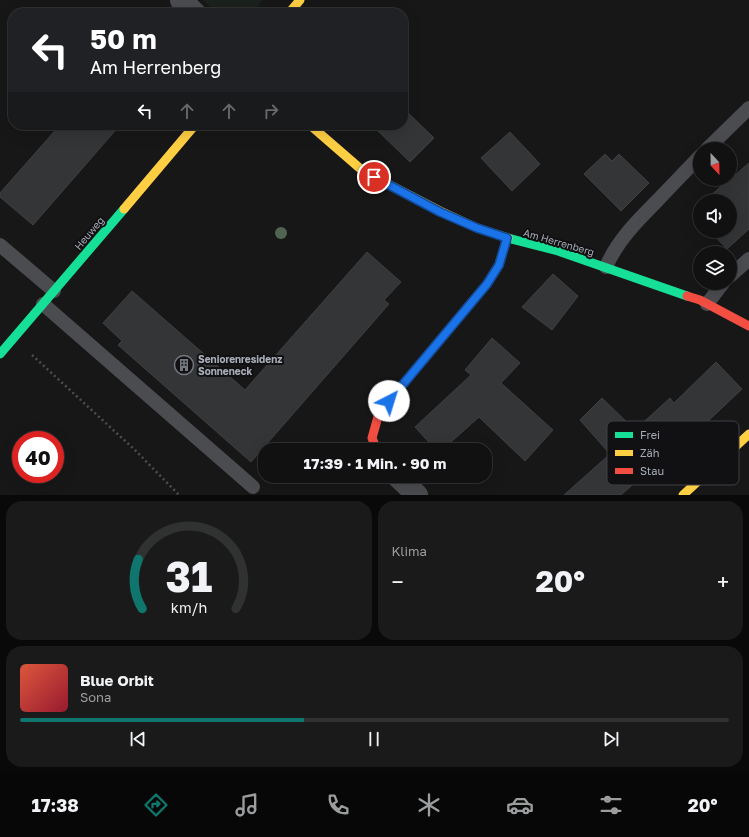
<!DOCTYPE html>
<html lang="de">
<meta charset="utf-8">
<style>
:root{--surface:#111;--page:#1a1a1a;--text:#f1f3f6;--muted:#9c9d9f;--line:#303131;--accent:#0f766e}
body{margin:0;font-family:"Golos Text",sans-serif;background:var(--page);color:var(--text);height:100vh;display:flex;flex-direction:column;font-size:15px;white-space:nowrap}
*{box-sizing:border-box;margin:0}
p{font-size:13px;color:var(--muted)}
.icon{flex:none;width:22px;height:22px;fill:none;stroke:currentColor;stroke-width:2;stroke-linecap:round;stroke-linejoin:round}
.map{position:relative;height:495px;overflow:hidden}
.drawer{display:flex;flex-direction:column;gap:6px;padding:6px;background:#090909;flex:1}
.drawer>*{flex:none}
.top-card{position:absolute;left:8px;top:8px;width:400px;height:122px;border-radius:16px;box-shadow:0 4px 16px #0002,0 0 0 1px var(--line);background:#202124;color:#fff;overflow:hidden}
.needle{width:26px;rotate:158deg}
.fabs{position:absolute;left:693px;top:142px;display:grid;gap:8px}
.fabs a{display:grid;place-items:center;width:44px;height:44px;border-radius:50%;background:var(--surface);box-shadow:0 4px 16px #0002,0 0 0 1px var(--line);font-size:20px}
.speed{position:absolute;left:12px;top:431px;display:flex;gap:8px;font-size:20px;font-weight:700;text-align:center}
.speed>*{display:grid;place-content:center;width:52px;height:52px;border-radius:50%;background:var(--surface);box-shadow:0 4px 16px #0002,0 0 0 1px var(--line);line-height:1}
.speed .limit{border:6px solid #d22;background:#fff;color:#111}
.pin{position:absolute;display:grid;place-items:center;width:34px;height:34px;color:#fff;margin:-17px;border:2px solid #fff;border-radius:50%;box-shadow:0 1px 4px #0007}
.me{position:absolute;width:44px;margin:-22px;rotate:40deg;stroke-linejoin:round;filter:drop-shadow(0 0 3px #0008)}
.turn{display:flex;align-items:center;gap:14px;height:84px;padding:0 16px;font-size:18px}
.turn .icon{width:52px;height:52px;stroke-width:2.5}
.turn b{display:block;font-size:28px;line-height:34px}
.lanes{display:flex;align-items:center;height:38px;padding:0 16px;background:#0003;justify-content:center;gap:20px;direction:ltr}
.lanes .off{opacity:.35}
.big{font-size:30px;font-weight:700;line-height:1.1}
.drawer .widget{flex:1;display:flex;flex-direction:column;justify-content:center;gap:6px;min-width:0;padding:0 14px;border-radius:16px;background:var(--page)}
.drawer .dial{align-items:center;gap:0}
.dial svg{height:104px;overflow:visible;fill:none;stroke:var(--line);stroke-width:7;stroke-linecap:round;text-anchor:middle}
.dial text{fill:var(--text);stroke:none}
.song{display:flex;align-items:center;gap:12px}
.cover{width:48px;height:48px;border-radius:6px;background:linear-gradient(135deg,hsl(10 70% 55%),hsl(350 70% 35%))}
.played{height:4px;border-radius:2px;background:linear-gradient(90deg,var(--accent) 40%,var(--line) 40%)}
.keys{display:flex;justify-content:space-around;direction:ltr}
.heat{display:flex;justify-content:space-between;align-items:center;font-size:22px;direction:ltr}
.drawer .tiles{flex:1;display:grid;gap:6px;grid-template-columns:1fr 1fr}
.widget:last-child{grid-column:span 2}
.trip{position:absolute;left:258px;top:443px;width:234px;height:40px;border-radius:16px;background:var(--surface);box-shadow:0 4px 16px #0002,0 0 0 1px var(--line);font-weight:700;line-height:40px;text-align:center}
.tab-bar{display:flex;height:64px;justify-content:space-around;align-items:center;background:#070707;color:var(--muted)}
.tab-bar .icon{width:28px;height:28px}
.tab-bar .selected{color:var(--accent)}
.tab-bar b{font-size:18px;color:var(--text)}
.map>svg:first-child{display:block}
.green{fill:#1b211c}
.building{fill:#343537;stroke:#3f4043}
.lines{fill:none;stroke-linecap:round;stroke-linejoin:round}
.path{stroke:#4d4e52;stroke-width:2.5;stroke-dasharray:2 3;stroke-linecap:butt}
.lane{stroke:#4b4c50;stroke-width:14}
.street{stroke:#4b4c50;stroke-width:22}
.fast{stroke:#16e098;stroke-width:9}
.slow{stroke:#ffcf43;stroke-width:9}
.jam{stroke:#f24e42;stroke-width:9}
.tree{fill:#506451}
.route-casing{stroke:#114b97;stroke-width:10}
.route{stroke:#1a73e8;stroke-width:7}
.labels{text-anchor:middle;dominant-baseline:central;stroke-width:4;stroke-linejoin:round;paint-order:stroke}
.street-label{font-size:10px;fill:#a8adb8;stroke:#111113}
.poi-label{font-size:10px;font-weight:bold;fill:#a8adb8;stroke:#111113;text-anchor:start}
.key{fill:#111113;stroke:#3e4045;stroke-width:1}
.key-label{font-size:11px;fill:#a8adb8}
</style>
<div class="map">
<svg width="749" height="495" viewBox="0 0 749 495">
<rect width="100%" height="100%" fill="#171717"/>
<!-- green -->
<polygon class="green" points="203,0 263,0 252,13 216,13"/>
<!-- building -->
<g class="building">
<polygon points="403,108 434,138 410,162 372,125 403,125"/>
<polygon points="60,125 120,125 33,225 0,197 0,193"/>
<polygon points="510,132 540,164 512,191 481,158"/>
<polygon points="605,154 612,161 619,154 649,183 621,211 584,174"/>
<polygon points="749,163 749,229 727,249 710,231 730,231 730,201 712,201 709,197 726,182 726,183"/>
<polygon points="367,252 401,282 384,300 389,304 251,462 118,345 122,341 103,323 132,291 245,390"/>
<polygon points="553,274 578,296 552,330 522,307"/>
<polygon points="492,338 520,363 501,383 553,430 525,461 479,417 442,450 436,450 415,427 471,375 465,370"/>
<polygon points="716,362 742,389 705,424 701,420 637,477 639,479 621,495 564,495 610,454 580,420 602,398 635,430 670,398 674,403"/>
</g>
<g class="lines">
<!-- path -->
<polyline class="path" points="32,355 136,451 179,495"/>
<!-- lane -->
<g class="lane">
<polyline points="707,149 749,108"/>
<polyline points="0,245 54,291"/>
<path d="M606 267C617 241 637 221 657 201 671 186 686 171 700 156"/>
<polyline points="730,276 749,259"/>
<polyline points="43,304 253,487"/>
<polyline points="707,304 723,283"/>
</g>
<!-- street -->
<g class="street">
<polyline points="181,0 195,13"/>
<polyline points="397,476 417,495"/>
</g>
<!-- fast -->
<g class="fast">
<polyline points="508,238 558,251 687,296"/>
<polyline points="0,354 124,209"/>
</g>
<!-- slow -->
<g class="slow">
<polyline points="289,13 300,0"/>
<polyline points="310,125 363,171 440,211 477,228 508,238"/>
<polyline points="124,209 195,125"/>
<polyline points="683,495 749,434"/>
</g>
<!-- jam -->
<g class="jam">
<polyline points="687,296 700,300 749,326"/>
<polyline points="377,450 372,438 379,413 487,284 499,265 507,238"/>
</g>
</g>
<!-- trees -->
<circle class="tree" cx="281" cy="233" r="6"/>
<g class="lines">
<!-- route casing -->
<g class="route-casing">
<polyline id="route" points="374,177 440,212 477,228 507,238 499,265 487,284 389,401"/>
</g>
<!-- route -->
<use href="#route" class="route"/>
</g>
<!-- icons -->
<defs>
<g id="building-ring" transform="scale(1)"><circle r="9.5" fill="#111113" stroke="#757880" stroke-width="1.5"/><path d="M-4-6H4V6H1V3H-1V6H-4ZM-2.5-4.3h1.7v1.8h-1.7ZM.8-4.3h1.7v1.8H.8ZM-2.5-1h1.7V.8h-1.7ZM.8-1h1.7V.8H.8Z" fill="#757880"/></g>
</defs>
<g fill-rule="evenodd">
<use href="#building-ring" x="184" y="365"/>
</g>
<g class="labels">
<!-- street labels -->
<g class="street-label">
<text transform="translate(89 233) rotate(-50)">Heuweg</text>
<text transform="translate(559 242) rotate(16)">Am Herrenberg</text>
</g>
<!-- poi labels -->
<g class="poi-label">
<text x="198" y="359">Seniorenresidenz<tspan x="198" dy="12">Sonneneck</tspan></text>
</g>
</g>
<!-- legend -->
<rect x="607" y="421" width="132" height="64" rx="6" class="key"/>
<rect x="615" y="432" width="18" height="6" fill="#16e098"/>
<rect x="615" y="450" width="18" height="6" fill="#ffcf43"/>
<rect x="615" y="468" width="18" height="6" fill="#f24e42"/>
<g class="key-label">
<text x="640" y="439">Frei</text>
<text x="640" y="457">Zäh</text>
<text x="640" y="475">Stau</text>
</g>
</svg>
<div class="fabs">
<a><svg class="needle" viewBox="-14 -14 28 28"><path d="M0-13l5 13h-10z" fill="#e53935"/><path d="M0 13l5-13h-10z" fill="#9c9d9f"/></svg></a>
<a><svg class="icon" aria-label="sound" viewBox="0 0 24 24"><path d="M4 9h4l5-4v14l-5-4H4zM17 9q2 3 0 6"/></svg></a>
<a><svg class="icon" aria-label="layers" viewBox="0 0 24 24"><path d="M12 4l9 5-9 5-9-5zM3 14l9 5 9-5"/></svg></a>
</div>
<div class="speed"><div class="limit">40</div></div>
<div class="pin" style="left:374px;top:177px;background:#d93025"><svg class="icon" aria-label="arrive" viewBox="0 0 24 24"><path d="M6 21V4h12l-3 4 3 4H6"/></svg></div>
<svg class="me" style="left:389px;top:401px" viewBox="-20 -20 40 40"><circle r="19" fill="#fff"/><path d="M0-13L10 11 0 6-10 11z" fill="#1a73e8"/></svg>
<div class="trip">17:39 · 1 Min. · 90 m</div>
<div class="top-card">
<div class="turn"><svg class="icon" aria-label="left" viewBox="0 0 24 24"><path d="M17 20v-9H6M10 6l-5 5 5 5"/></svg><div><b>50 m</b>Am Herrenberg</div></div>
<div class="lanes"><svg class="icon" aria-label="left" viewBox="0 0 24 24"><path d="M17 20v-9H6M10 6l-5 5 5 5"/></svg><svg class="icon off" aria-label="ahead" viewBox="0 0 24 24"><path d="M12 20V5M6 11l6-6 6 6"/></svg><svg class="icon off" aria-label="ahead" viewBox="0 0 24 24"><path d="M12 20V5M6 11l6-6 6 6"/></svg><svg class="icon off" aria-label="right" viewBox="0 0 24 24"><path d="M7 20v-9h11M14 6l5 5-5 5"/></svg></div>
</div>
</div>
<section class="drawer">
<div class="tiles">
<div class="widget dial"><svg viewBox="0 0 100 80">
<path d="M14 69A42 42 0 1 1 86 69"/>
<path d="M14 69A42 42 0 0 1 11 31" stroke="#0f766e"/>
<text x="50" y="56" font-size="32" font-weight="700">31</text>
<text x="50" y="72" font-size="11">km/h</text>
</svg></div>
<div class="widget"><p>Klima</p>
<div class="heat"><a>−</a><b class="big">20°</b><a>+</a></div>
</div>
<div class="widget">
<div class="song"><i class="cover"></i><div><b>Blue Orbit</b><p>Sona</p></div></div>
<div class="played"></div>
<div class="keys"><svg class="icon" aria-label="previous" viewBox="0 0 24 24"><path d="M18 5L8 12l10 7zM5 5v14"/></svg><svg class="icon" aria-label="pause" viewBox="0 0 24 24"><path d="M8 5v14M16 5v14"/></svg><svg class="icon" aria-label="next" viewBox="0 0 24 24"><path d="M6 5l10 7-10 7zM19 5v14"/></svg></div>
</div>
</div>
</section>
<nav class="tab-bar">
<b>17:38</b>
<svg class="icon selected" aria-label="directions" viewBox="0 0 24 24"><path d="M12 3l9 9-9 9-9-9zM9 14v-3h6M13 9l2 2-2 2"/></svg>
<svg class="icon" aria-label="music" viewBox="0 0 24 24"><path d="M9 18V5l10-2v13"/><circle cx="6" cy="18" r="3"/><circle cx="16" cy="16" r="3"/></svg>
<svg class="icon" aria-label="phone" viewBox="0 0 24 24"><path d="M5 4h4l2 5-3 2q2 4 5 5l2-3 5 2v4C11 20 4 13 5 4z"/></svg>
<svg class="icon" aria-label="climate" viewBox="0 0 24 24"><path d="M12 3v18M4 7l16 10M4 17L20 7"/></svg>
<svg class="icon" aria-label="car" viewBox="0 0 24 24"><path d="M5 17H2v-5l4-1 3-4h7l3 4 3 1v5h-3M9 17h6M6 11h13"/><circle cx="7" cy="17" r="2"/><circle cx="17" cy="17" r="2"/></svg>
<svg class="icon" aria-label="filters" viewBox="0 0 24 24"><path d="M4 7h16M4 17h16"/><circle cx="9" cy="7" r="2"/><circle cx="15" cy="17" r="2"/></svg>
<b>20°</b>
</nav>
